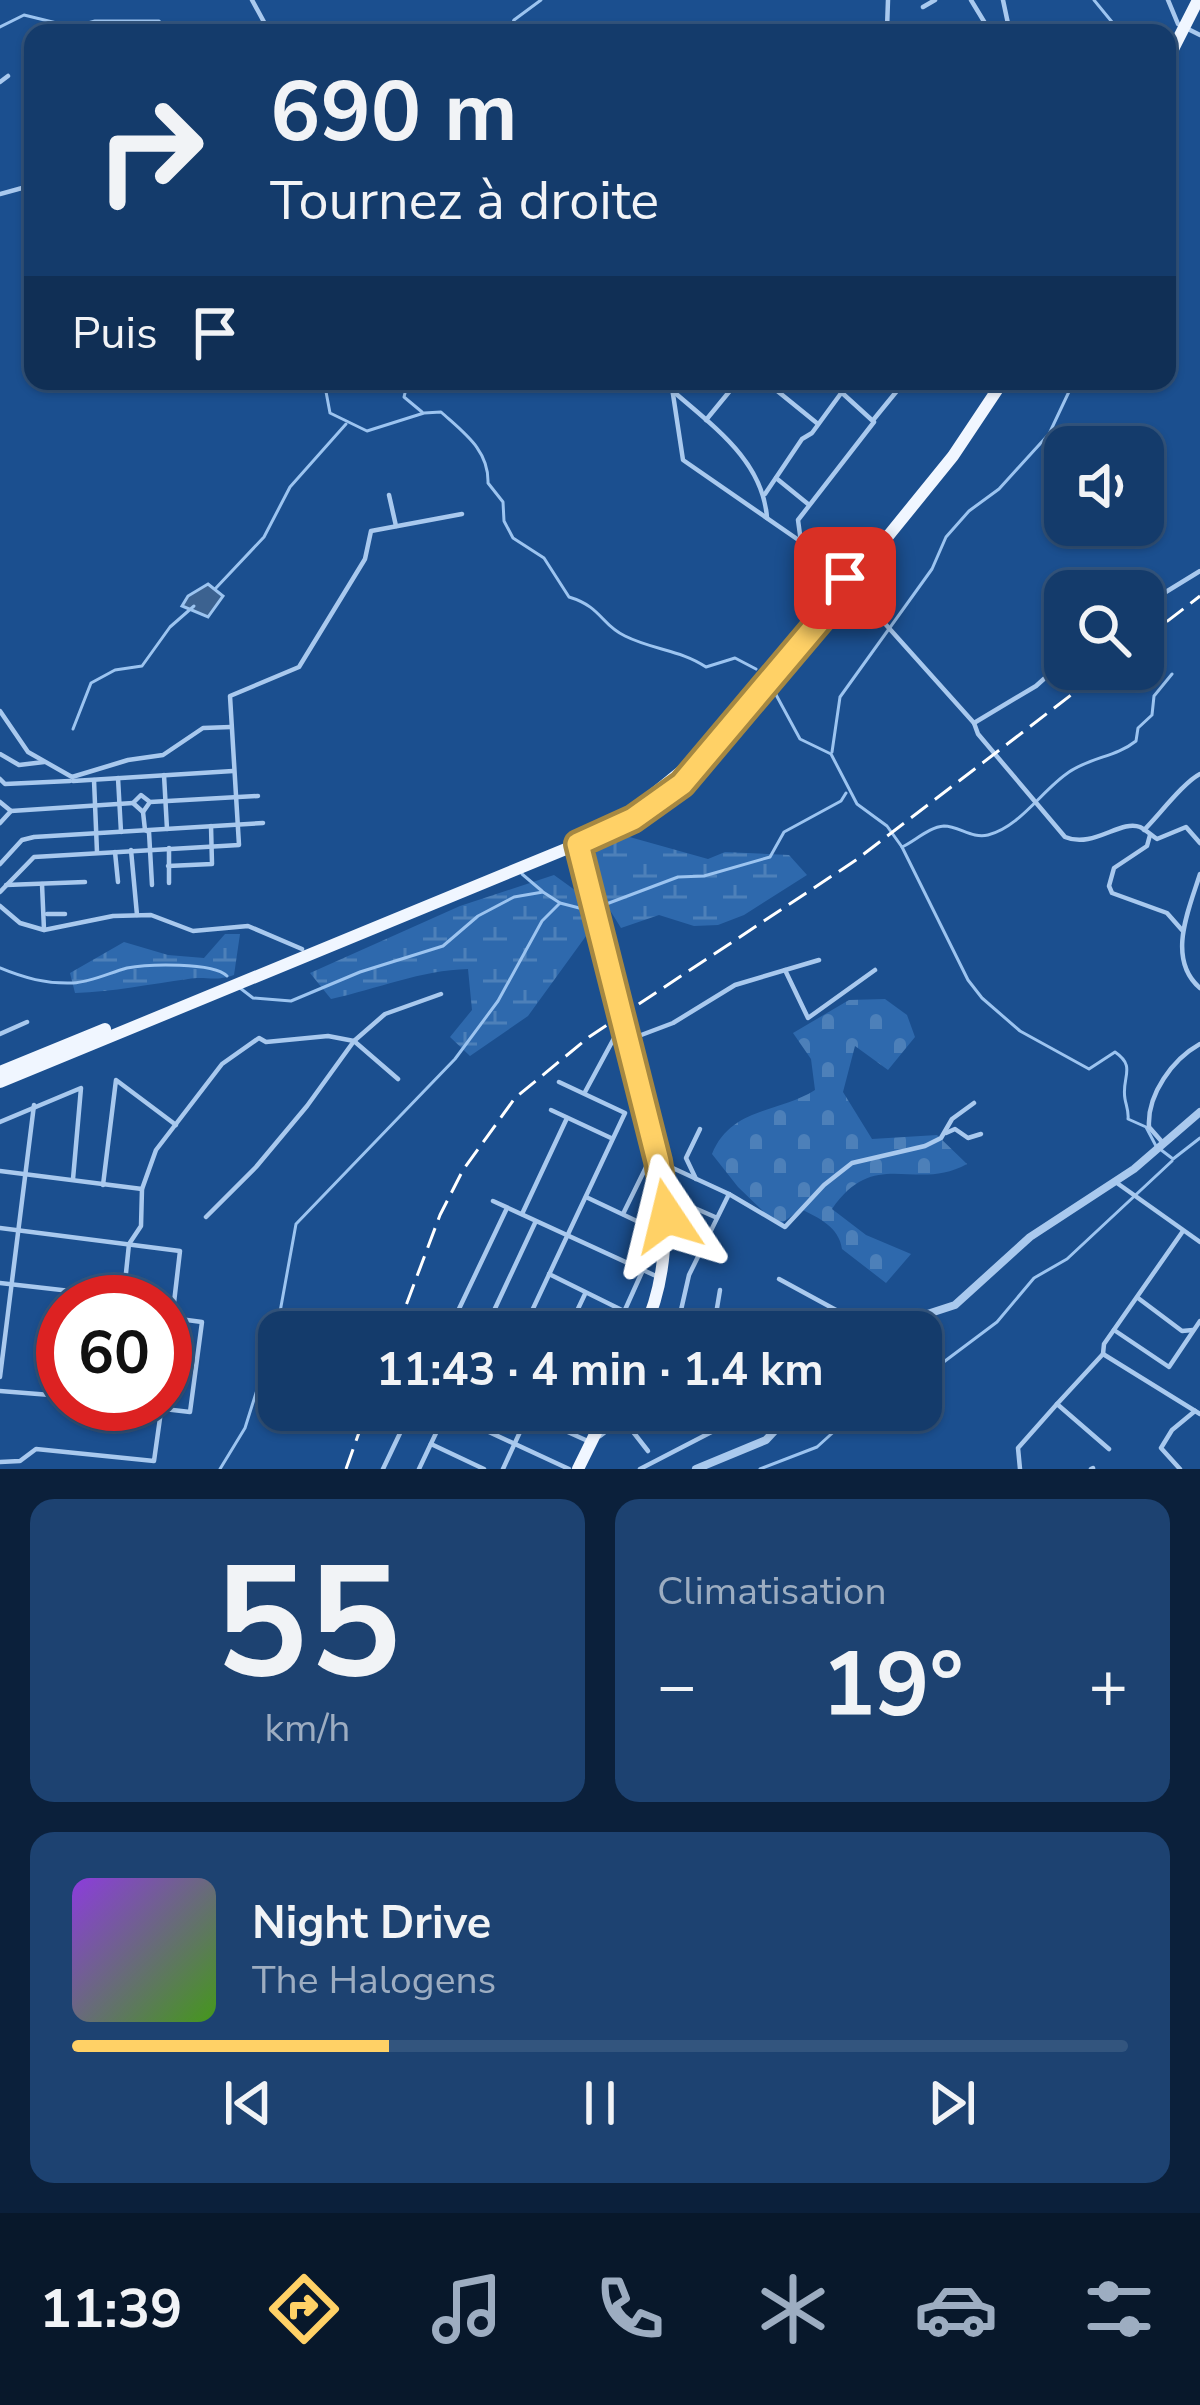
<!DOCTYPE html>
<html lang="fr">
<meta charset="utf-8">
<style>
:root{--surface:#143b6b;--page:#1d4271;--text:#f1f3f6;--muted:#9dadc1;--line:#33557e;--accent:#ffd166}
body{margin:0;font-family:"Nunito Sans",sans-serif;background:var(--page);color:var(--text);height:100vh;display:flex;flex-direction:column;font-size:45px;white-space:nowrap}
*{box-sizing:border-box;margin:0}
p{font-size:39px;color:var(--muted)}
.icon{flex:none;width:66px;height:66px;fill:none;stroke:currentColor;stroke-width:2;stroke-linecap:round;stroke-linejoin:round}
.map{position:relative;height:1469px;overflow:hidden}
.drawer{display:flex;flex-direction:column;gap:30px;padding:30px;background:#0b203b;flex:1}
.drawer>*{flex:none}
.guide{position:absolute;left:24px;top:24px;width:1152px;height:366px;border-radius:24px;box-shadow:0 3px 9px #0004,0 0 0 3px var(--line);background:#143b6b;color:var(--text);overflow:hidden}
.controls{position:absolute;left:1044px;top:426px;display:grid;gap:24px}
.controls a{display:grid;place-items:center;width:120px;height:120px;border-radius:24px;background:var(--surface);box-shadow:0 3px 9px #0004,0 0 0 3px var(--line);font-size:60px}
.speed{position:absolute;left:36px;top:1275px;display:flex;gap:24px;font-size:60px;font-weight:700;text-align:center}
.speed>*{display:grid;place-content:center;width:156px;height:156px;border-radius:50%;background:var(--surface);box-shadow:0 3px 9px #0004,0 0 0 3px var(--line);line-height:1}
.speed .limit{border:18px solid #d22;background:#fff;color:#111}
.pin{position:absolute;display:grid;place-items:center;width:102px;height:102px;color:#fff;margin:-51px;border-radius:24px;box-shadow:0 6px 18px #0006}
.me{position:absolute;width:132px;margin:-66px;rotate:350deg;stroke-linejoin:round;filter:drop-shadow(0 0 9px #0008)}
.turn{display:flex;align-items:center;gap:42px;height:252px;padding:0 48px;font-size:54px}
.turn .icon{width:156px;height:156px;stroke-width:2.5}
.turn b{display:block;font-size:84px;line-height:102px}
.then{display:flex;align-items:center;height:114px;padding:0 48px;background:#0003;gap:24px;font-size:45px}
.big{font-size:90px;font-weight:700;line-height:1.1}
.drawer .card{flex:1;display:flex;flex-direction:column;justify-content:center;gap:18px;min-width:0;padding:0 42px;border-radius:24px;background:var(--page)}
.drawer .dial{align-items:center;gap:0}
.dial b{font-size:156px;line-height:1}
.song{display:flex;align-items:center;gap:36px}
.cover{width:144px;height:144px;border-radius:18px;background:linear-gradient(135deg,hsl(270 70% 55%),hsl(100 70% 35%))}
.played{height:12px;border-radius:6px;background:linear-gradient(90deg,var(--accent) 30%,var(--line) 30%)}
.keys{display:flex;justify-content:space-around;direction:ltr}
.heat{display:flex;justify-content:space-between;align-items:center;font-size:66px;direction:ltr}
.drawer .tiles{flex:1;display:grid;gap:30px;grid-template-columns:1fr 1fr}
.card:last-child{grid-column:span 2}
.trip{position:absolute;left:258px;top:1311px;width:684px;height:120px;border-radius:24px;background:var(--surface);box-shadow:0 3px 9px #0004,0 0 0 3px var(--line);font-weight:700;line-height:120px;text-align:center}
.dock{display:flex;height:192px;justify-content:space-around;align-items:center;background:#08182b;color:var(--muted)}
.dock .icon{width:84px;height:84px}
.dock .selected{color:var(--accent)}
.dock b{font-size:54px;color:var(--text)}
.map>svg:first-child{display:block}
.wetland{fill:url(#wetland-marsh)}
.cemetery{fill:url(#cemetery-stones)}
.water{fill:#3c6290;stroke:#9cc4f0;stroke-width:3}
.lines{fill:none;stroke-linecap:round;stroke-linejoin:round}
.stream{stroke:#9cc4f0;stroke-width:3}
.minor{stroke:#a9c9ee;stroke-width:4.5}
.tertiary{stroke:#a9c9ee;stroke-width:8}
.primary{stroke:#f0f6ff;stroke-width:12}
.rail{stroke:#fff;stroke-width:3;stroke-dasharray:21 9;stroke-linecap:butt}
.primary-bridge{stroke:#f0f6ff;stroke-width:12}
.route-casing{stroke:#a68842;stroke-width:30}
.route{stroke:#ffd166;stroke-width:21}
</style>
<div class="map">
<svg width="1200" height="1469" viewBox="0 0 1200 1469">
<defs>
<pattern id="wetland-marsh" width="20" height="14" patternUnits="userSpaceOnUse" patternTransform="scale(3)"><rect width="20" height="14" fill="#2e69ad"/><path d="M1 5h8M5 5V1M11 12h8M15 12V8" fill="none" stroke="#4d80b9"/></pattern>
<pattern id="cemetery-stones" width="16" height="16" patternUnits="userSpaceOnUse" patternTransform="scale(3)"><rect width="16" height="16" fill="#2e69ad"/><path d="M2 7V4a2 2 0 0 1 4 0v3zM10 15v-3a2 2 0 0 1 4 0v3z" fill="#4d80b9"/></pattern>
</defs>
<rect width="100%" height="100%" fill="#1b4f8f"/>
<!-- wetland -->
<g class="wetland">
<polygon points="626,836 708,859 725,852 789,855 807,875 744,915 718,925 694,926 659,915 621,928 598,891 594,855 606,841"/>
<path d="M554 875 579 893 586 936 528 1016 470 1056 450 1037 472 1010 468 969C421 970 377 989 331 999L310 973 460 906Z"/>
<path d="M225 934H240L234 975C214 982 207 976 188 979 150 984 113 992 75 993L70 973 124 942 168 955 204 958Z"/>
</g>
<!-- cemetery -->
<path class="cemetery" d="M885 999 907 1015 915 1037 888 1070 855 1046 843 1092 872 1139 937 1135 967 1164C915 1193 875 1146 832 1209L866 1235 911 1254 886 1283 842 1249C839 1227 819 1218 801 1209L782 1223 766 1214 738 1187 712 1154C731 1107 779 1113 815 1090L811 1059 793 1033 849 1000Z"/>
<!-- water -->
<polygon class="water" points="208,584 223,596 208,617 182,606 188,596"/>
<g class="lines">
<!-- stream -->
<g class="stream">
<polyline points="1094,0 1121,33"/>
<polyline points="0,27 24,15 73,27 95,21 159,21 168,33"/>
<polyline points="508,33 514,20 541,0"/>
<polyline points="1167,183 1167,186"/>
<path d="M324 381 330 413 367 431 424 413 441 412C464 433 489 450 488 483L503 502 504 521 513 538 544 558 569 597C602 607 601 625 625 636 653 650 681 650 706 667L735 658 756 669"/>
<polyline points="408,381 404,397 422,412"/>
<polyline points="215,589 264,537 290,487 346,424"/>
<path d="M774 691 800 739 831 754 857 804 887 826 902 847 968 980 982 998 1020 1031 1089 1069 1115 1052C1137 1067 1121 1077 1125 1099 1126 1105 1129 1112 1128 1119L1146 1127 1156 1146 1173 1159 1200 1138"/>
<polyline points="73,729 91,683 115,670 142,666 170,627 194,606"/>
<polyline points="832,752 840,697 932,569 946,537 969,511 999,489 1049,434 1074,381"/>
<path d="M902 847C915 841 929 827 944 826 959 826 972 839 988 835 1020 827 1042 790 1069 772 1091 757 1116 757 1136 741L1138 728 1152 715 1154 696 1172 674"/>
<polyline points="522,874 542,891"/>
<polyline points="601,906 678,877 704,876 770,857 784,832 841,801 846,793"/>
<path d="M0 968C24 978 46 984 73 983 91 982 109 973 127 968 148 964 213 962 227 976"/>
<polyline points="240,988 253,998 291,1001 360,972 443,946 478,916 514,897 543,892 560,903 587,910"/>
<polyline points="921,1379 997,1322 1034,1278 1067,1259 1172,1161"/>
<polyline points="220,1469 245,1428 278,1323 296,1224 455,1059 498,1001 542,921 560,903"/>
<polyline points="760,1469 817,1447 839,1427 869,1410"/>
</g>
<!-- minor -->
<g class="minor">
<polyline points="252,0 270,33"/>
<polyline points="971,0 991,33"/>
<polyline points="1003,0 1010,33"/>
<polyline points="1168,0 1178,24 1200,35"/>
<polyline points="923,7 935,0"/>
<polyline points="887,29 888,0"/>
<polyline points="0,82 8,76"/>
<polyline points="0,194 33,185"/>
<polyline points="671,381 683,460 826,559 842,574"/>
<polyline points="765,381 818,424"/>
<path d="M674 392C714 427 763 461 767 518"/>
<polyline points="874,419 905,381"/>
<polyline points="706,420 738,381"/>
<polyline points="776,478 808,504"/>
<polyline points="765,494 802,439 812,433 850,381"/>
<polyline points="389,495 396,526"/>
<polyline points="801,542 798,520 874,422 829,381"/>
<path d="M853 588 974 723 978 734 1065 837C1093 849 1121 819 1140 827 1146 830 1151 835 1157 839L1186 827 1200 843"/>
<polyline points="1143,606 1200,571"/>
<polyline points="0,711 28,752 72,777 128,760 163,755 203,728 231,727"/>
<polyline points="974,723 1036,686 1065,660"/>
<polyline points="0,754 19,765 44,762"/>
<polyline points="164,775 167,829"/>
<polyline points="118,778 121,832"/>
<polyline points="0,779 5,784 70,781"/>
<polyline points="94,780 97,852"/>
<polyline points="73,781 233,771"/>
<polyline points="0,802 11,811 133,803"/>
<polyline points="150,802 143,812 133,803 141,795 150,802 258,796"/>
<polyline points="143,812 145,830 149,832 152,885"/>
<polyline points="0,823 11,811"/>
<path d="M1144 830C1159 815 1184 782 1200 774"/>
<polyline points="1150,835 1147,846 1114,868 1109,886 1112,893 1167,913 1182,930"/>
<polyline points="169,848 169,883"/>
<polyline points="131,850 137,915"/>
<polyline points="115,852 118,882"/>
<polyline points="0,864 22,840 34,837 263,823"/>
<polyline points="168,866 212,864 211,826"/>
<path d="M1200 874C1189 909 1166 959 1200 988"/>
<polyline points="42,884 44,930"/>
<polyline points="6,885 85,882"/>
<polyline points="0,892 34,857 239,845 230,696 299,667 365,559 371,531 462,514"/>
<polyline points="0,906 20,923 44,930 113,916 151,915 193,931 248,926 302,949"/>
<polyline points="47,914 65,914"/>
<polyline points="785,970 808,1018 875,970"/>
<polyline points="0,1034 27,1022"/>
<polyline points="628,1040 673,1023 735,985 819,960"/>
<polyline points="585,1092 619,1029"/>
<polyline points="551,1110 611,1138"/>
<polyline points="0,1122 81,1088 73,1179"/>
<polyline points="946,1133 955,1129 968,1138 981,1134"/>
<path d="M1163 1143 1149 1127C1147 1094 1173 1059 1200 1044"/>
<polyline points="664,1164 729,1194 785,1227 824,1185 852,1163 925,1146 941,1138 952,1119 974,1103"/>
<polyline points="0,1171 142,1189"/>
<polyline points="696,1179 686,1158 700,1129"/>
<polyline points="1117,1183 1200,1242"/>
<polyline points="103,1185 116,1080 176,1125"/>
<polyline points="665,1195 715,1217"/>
<polyline points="586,1197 700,1251"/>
<polyline points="493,1201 656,1276"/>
<polyline points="522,1214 567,1118"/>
<polyline points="623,1214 650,1159"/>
<polyline points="206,1217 256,1167 307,1106 354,1041 385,1014 441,994"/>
<polyline points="0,1228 180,1251 165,1380"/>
<polyline points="549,1274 646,1322"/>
<polyline points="779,1279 836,1310 853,1332"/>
<polyline points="0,1283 123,1297"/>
<polyline points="1138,1298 1182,1331 1193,1330"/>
<polyline points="123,1302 129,1244 141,1226 142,1189 156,1150 222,1064 259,1038 266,1042 328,1036 354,1041 398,1079"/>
<polyline points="1114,1330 1169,1367 1200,1321"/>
<polyline points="448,1332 507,1208"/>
<polyline points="484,1332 535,1223"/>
<polyline points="522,1332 625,1113 559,1082"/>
<polyline points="567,1332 585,1294"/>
<polyline points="615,1332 642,1272"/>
<polyline points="676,1332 689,1275 729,1194"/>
<polyline points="713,1332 720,1290"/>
<polyline points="1103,1354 1200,1414"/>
<polyline points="0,1377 34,1105"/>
<polyline points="0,1391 63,1396"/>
<polyline points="52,1394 58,1316 63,1303"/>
<polyline points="121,1404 190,1412 202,1322 172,1318"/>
<polyline points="360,1410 366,1413"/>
<polyline points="519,1410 590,1442"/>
<polyline points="446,1412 569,1469"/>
<polyline points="623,1419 648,1451"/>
<polyline points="600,1436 634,1410"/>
<polyline points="431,1444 484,1469"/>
<polyline points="1109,1449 1057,1404 1103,1354 1104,1344 1183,1231"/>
<polyline points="0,1462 20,1461 36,1449 154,1461 162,1404"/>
<polyline points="383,1469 411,1410"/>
<polyline points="419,1469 445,1414"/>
<polyline points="503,1469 530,1410"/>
<polyline points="640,1469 754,1410"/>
<polyline points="1020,1469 1018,1448 1057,1404"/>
<polyline points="1091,1469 1093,1468"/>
<polyline points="1180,1469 1161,1448 1172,1430 1195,1411"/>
</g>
<!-- tertiary -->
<g class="tertiary">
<polyline points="872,1332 955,1305 1030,1237 1134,1169 1200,1112"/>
<polyline points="696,1469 766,1440 794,1410"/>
</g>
<!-- primary -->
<g class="primary">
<polyline points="1167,61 1198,0"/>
<polyline points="639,806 694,761 861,559"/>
<polyline points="576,838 620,1011"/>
<path d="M622 1021C651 1122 690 1231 643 1332"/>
<polyline points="0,1072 105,1029"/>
<polyline points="0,1082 578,844 655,805 713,752 953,456 1003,381"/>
<polyline points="578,1469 607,1410"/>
</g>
<!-- rail -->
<g class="rail">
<polyline points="1143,640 1200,596"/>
<polyline points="396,1332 440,1215 463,1170 515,1098 589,1037 856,860 1105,669"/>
<polyline points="346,1469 367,1410"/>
</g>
<!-- primary-bridge -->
<polyline class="primary-bridge" points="620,1011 622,1021"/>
</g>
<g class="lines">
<!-- route casing -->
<g class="route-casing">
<polyline id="route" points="667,1216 658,1161 578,844 633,819 682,784 850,585 845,578"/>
</g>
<!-- route -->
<use href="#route" class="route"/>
</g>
</svg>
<div class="controls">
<a><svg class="icon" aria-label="sound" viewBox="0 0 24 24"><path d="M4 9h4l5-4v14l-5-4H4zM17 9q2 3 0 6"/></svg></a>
<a><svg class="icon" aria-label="search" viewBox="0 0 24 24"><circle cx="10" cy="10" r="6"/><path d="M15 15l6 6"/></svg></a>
</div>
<div class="speed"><div class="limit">60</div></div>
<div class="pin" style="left:845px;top:578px;background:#d93025"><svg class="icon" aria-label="arrive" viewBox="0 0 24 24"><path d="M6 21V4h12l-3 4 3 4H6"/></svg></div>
<svg class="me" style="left:667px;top:1216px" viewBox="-20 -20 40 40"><path d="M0-17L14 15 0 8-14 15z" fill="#ffd166" stroke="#fff" stroke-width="4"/></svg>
<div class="trip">11:43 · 4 min · 1.4 km</div>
<div class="guide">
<div class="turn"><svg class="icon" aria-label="right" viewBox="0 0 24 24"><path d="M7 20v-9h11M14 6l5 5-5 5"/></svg><div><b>690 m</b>Tournez à droite</div></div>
<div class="then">Puis<svg class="icon" aria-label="arrive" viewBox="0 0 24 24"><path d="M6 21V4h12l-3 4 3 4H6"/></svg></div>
</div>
</div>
<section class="drawer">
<div class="tiles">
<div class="card dial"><b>55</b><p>km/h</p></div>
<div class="card"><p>Climatisation</p>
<div class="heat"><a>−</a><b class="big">19°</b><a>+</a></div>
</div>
<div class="card">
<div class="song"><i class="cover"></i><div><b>Night Drive</b><p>The Halogens</p></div></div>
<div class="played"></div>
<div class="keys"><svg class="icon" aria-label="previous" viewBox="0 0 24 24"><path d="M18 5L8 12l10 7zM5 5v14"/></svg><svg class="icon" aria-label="pause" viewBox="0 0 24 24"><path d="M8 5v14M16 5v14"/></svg><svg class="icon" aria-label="next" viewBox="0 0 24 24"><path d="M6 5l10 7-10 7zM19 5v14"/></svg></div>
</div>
</div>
</section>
<nav class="dock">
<b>11:39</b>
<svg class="icon selected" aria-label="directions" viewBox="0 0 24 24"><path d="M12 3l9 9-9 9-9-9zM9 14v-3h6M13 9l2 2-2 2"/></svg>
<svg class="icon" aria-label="music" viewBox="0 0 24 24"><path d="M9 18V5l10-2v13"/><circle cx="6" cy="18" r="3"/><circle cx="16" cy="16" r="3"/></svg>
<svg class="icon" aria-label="phone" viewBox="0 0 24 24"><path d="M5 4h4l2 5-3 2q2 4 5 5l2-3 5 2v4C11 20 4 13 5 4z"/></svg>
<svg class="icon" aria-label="climate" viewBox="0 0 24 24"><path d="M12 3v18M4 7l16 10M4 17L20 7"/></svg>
<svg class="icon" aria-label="car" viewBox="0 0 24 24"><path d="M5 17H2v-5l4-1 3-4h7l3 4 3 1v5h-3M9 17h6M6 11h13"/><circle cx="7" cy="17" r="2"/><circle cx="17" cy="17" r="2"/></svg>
<svg class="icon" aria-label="filters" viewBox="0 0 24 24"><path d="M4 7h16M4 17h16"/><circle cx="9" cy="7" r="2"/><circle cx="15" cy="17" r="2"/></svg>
</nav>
